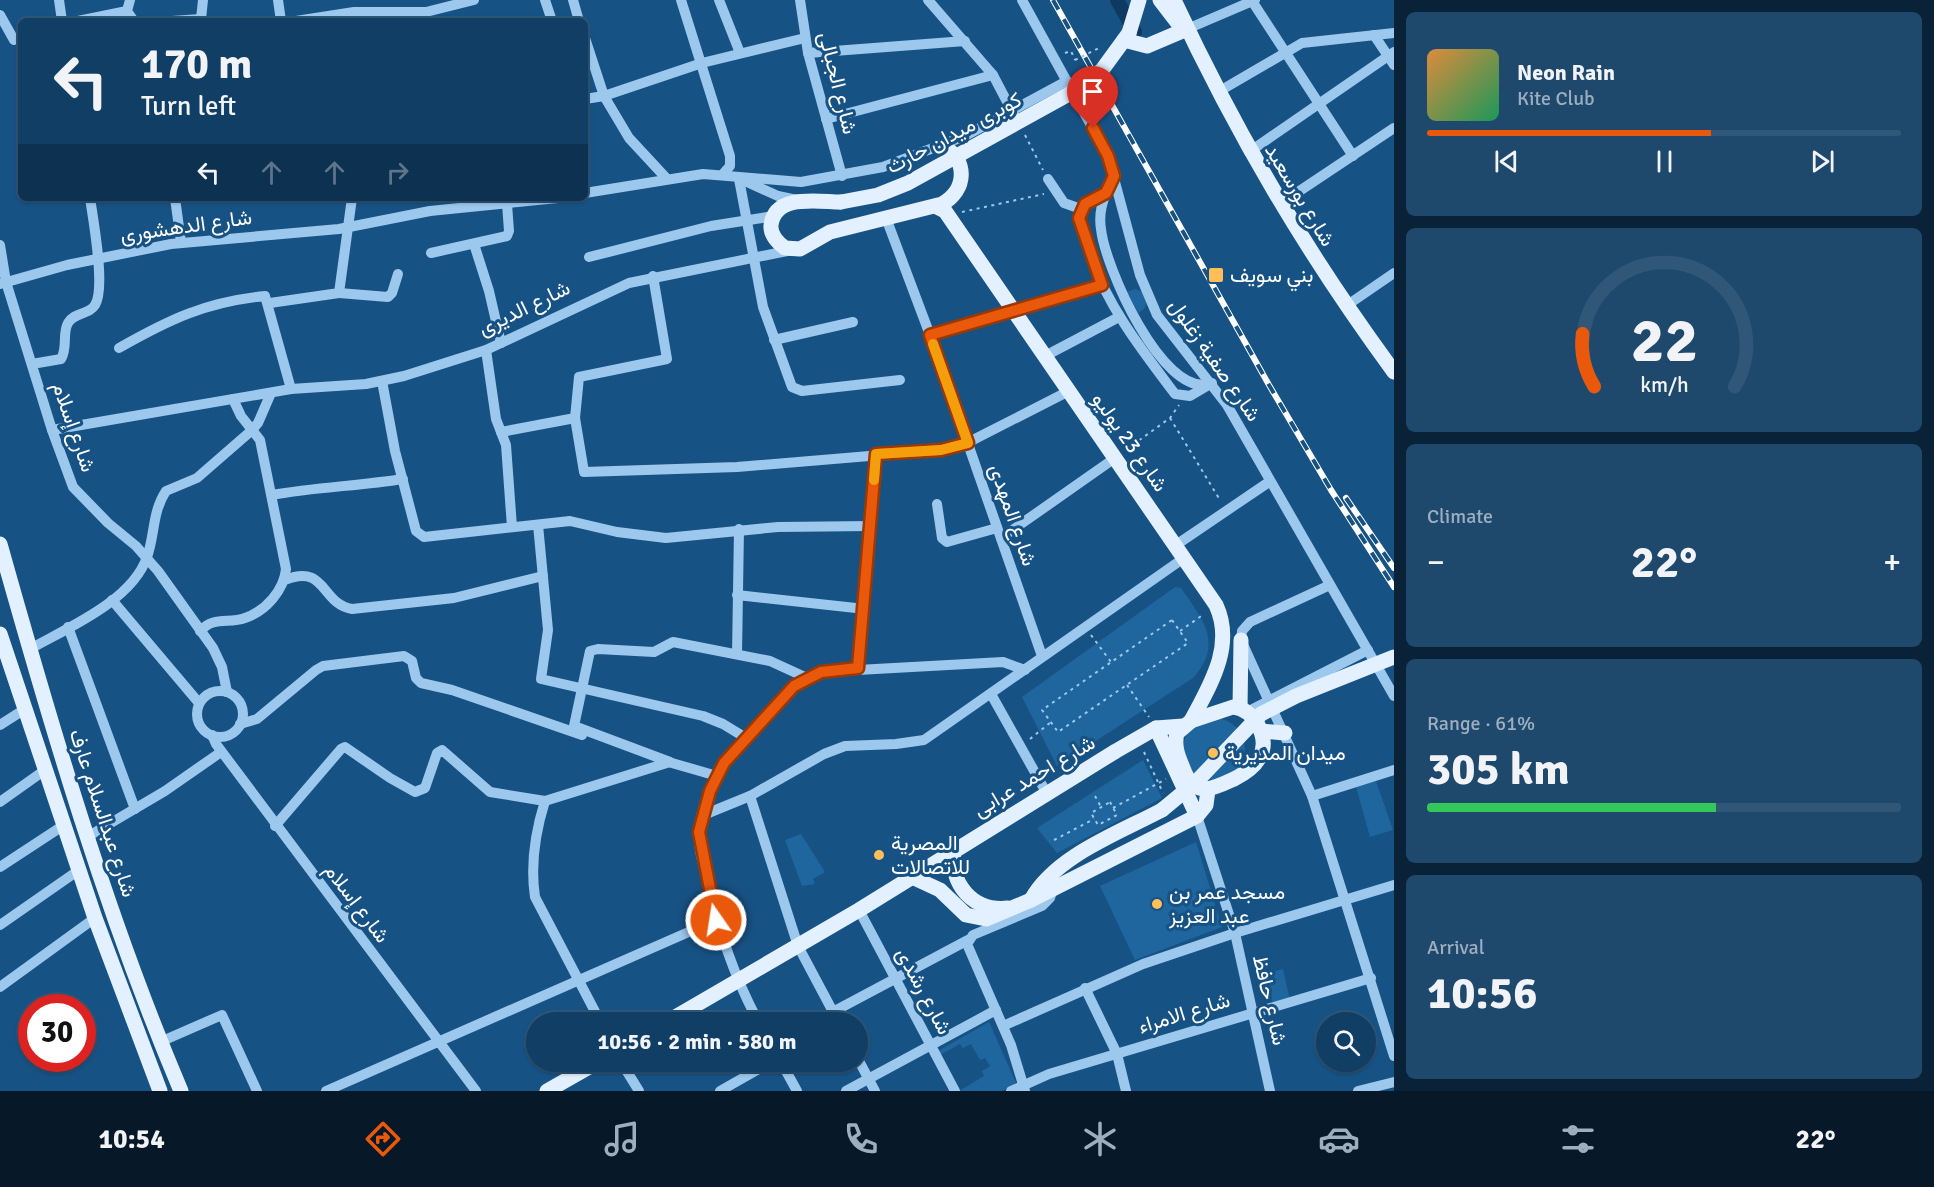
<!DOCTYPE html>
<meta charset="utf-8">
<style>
:root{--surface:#113e64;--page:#1e496d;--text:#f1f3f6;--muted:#9caebf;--line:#305778;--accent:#ea580c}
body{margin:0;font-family:Signika,Vazirmatn,sans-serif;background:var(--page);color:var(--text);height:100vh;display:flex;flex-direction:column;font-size:22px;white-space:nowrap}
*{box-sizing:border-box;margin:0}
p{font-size:20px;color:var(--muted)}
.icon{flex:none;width:33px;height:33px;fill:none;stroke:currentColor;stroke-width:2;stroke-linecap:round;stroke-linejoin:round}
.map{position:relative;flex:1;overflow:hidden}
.details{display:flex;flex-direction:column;gap:12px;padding:12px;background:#092237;width:540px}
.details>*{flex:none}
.guide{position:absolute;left:18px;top:18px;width:570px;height:183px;border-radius:9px;box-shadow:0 2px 4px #0004,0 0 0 2px var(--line);background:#113e64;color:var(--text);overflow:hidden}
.fabs{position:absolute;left:1316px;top:1012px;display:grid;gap:12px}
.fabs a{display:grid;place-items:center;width:60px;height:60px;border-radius:50%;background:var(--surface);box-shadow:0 2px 4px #0004,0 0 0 2px var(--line);font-size:30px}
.speed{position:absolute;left:18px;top:994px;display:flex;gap:12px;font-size:30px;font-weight:700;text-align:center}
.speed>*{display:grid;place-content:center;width:78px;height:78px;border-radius:50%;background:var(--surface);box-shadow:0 2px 4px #0004,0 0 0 2px var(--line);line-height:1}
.speed .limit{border:9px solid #d22;background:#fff;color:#111}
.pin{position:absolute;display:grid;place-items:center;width:51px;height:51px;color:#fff;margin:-62px -26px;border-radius:50% 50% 50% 0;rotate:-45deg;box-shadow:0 0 6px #0007}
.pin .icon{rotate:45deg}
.me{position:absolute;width:66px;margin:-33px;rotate:347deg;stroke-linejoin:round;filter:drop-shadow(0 0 4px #0008)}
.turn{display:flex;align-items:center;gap:21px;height:126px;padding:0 24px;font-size:27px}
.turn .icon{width:78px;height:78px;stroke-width:2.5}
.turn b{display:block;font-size:42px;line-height:51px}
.lanes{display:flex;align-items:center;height:57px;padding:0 24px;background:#0003;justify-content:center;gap:30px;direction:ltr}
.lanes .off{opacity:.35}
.big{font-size:45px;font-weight:700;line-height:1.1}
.details .tile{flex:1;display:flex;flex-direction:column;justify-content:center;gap:9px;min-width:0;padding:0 21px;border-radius:9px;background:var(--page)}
.details .dial{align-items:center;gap:0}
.dial svg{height:156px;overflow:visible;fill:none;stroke:var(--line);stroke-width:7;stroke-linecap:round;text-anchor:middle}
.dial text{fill:var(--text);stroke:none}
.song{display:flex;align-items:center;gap:18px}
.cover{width:72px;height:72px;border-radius:9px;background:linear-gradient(135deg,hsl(30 70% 55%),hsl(150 70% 35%))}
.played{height:6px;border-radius:3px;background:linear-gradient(90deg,var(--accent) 60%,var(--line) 60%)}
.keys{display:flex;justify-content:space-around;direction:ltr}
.heat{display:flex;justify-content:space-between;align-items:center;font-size:33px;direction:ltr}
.charge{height:9px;border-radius:4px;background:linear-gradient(90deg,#34c759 61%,var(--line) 0)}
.trip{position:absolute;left:526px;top:1012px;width:342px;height:60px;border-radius:30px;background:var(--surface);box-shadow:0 2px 4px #0004,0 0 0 2px var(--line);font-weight:700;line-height:60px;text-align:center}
.menu{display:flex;height:96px;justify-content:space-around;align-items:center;background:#071928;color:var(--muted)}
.menu .icon{width:42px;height:42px}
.menu .selected{color:var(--accent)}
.menu b{font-size:27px;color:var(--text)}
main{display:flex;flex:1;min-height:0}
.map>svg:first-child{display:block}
.green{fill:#1f659e}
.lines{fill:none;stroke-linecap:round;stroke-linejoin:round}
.canal{stroke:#0e3a62;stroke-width:14}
.path{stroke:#9cc8ed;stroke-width:2;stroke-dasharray:3 4.5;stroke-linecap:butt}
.minor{stroke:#9cc8ed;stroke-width:10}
.major{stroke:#e2f0ff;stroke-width:15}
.rail-casing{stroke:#fff;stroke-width:6}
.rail{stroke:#175285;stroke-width:4;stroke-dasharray:11;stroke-linecap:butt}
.path-bridge{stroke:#9cc8ed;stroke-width:2;stroke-dasharray:3 4.5;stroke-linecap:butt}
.major-bridge{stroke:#e2f0ff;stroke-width:15}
.route-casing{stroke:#983908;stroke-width:15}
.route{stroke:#ea580c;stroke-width:10}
.slow{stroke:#f59e0b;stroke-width:10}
.poi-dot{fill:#ffbe58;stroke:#175285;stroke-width:2}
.labels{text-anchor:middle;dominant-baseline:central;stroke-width:6;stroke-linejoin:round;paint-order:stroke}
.street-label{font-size:21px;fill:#fff;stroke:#175285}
.poi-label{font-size:21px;fill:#fff;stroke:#175285;text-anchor:start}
</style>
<main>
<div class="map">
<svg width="1394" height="1091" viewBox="0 0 1394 1091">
<rect width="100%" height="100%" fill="#175285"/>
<!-- green -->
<g class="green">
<polygon points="1135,289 1143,292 1147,302 1144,309 1138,313 1127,292"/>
<path d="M1175 587 1181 588C1203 620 1224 643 1193 678L1057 766 1022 697Z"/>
<circle cx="1214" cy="749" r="31"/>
<polygon points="1143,760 1162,798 1057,853 1037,828"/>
<polygon points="1376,781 1393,830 1370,837 1356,787"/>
<polygon points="801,834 825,872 813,879 815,884 802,886 785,840"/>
<polygon points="1196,842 1222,927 1135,960 1100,886"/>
<polygon points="1283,969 1290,1000 1273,1004 1265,974"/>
<polygon points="989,1022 1016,1083 1002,1091 959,1091 984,1076 982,1071 990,1066 985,1058 980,1060 971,1044 963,1048 960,1044 940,1055 938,1051"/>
</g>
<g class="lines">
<!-- canal -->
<polyline class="canal" points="1117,0 1135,32"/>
<!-- path -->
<g class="path">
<polyline points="1065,53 1071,51 1075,60"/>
<polyline points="1025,135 1043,170"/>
<polyline points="962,212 1044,194"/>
<polyline points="1170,418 1220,500"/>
<polyline points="1127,449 1170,418 1179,405"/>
<polygon points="1172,620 1188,643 1058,732 1042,710"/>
<polyline points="1180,631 1204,614"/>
<polyline points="1091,635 1111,662"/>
<polyline points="1127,685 1149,717"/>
<polyline points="1030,739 1051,722"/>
<polyline points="1144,752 1163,793"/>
<polyline points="1095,796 1101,807"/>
<polygon points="1110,802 1117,815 1098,825 1091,813"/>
<polyline points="1113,808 1166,779"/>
<polyline points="1054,840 1094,819"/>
</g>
<!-- minor -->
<g class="minor">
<polyline points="59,0 62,21"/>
<polyline points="130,0 127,11 134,21"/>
<polyline points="278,0 281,21"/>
<polyline points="545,0 552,21"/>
<polyline points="573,0 579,21"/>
<polyline points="681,0 730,156 730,166 722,175"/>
<polyline points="719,0 740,53"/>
<polyline points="800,0 808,53 842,176"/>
<polyline points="928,0 993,75 1016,119"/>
<polyline points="1022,0 1108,156 1140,275 1157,315 1227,405 1394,696"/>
<polyline points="1252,1 1353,156"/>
<polyline points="0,15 14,40"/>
<polyline points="201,19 203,0"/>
<polyline points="78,21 127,11"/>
<polyline points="172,21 201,19 205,21"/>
<polyline points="296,21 354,12 426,12 474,0"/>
<polyline points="1187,29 1255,0"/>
<polyline points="1374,35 1394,65"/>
<polyline points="585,38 604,96 629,138 667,179"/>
<polyline points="808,53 965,41"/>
<polyline points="1218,92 1302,43 1394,33"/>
<polyline points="585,99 604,96 702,63 805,38"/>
<polyline points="826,119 993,75"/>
<polyline points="1249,152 1394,52"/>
<path d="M1114 176 1106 193 1089 201 1080 213C1079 226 1085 241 1089 253 1108 307 1141 349 1175 394L1190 396 1212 383"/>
<polyline points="739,179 763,307 792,387 802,391 900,380"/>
<polyline points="1048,179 1064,203 1081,209"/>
<polyline points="747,182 778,196 797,200"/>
<polyline points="585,193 703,174 801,182 883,167 965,136 1067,81"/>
<path d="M1106 193C1101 205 1099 217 1101 229 1105 267 1162 396 1209 384"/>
<polyline points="175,198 181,242"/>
<polyline points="1280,204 1394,128"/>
<polyline points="886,218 930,335 1042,656"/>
<polyline points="474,244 489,291 501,343"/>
<polyline points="0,245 6,282 52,430 73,487 108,523 136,546 158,571 213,648 222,667 227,692"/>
<polyline points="431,253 507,236 509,231 507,204"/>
<polyline points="589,257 711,226 774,216"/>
<polyline points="653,276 667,359 579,377 575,418 584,472 737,467 941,450 967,443 1069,391"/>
<polyline points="0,284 67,265 171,244 339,229 430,211 558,198"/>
<polyline points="339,293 388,297 392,293 398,274"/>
<polyline points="270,303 339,293 352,198"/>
<polyline points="1346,306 1394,273"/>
<polyline points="930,335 1102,285"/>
<polyline points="774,340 853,322"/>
<path d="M119 348C170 319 206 302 265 296L291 389"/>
<polyline points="486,350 496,419 506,445 512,527"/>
<polyline points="1045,356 1119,317"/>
<path d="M32 364 61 359C68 348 62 333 68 323 74 312 89 315 95 305 106 288 93 219 90 198"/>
<polyline points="382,381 395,451 416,531 424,537 570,521 617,532 666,538 778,527 871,526"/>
<polyline points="52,430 291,389 366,384 404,376 486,350 629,283 792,250"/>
<polyline points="501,432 575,418"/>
<path d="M272 495C316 487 359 486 403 479"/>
<polyline points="937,504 942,538 947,542 997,528"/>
<polyline points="538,525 548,630 541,679 703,716 723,724 746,738"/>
<polyline points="1001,538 1115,458"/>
<polyline points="1176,545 1269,482"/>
<path d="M285 580C326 563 321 604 352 609L454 598 543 576"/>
<polyline points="1330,585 1250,622 1242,631 1241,640 1312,796 1394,1056"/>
<polyline points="737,595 865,609"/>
<polyline points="112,600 199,703"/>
<polyline points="68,627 135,809"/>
<path d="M200 631C214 616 228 624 245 618 266 611 284 590 286 569L260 440 241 416 233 399"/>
<path d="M30 649C67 628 132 601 147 557 155 535 152 512 166 491L197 478 251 431 258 423 271 393"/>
<polyline points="737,654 739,529"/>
<polyline points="858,668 877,454"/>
<circle cx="220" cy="714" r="23"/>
<polyline points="991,694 1046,792"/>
<polyline points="1247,712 1368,650"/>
<polyline points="240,724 257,719 316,670 323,666 404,656 412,661 416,678 421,683 452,690 582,735"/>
<polyline points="0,725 25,709"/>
<polyline points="212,735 216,744 476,1091"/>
<polyline points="665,761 717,776"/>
<polyline points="750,796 798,946 839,1023"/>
<polyline points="1312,796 1394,770"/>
<polyline points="0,802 45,770"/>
<polyline points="701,816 750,796 824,754 845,746 896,744 924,740 1184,558"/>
<polyline points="1197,816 1235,933 1270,1091"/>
<polyline points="275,826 341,749 345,747 390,778 415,792 425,788 437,753 442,750 490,792 545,801"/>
<polyline points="87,837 165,791 221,752"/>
<polyline points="0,867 64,825"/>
<polyline points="859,910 955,1091"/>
<polyline points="0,925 79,870"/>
<polyline points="0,987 95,918"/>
<polyline points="1085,988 1117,1054 1126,1091"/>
<path d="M601 1023 535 897C530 864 535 833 545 801L670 762 574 726 590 651 598 649 654 652 673 642 770 661 807 678"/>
<path d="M759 1023C734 977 718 929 707 878 703 864 698 848 699 833 701 791 727 760 753 730 774 706 791 684 821 672L1003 662 1025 670"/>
<polyline points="812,1023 968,940"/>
<polyline points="1003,1026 1143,964 1235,933 1394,885"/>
<polyline points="160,1042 222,1015 257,1091"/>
<polyline points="858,1059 875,1091"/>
<polyline points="621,1062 639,1091"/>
<polyline points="781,1062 797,1091"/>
<polyline points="326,1091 716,920"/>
<polyline points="720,1091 771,1062"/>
<polyline points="846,1091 996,1010"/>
<polyline points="1011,1091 1049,1074 1371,978"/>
<polyline points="1025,1091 1011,1045 967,944 973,935 1042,906 1050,898 1053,889"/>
<polyline points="1358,1091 1394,1082"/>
</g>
<!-- major -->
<g class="major">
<polyline points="1160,0 1180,26"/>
<path d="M1174 0C1237 135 1306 252 1394 372"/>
<polyline points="1129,33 1139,0"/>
<polyline points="1124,40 1147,46 1187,29"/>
<path d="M841 202C819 202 775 193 771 225 770 235 777 242 785 248L800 249 830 232 942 204C967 190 968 160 943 146"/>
<path d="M935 206 945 211 1216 605C1235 646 1210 685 1191 721"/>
<path d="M0 544C52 729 106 914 181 1091"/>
<polyline points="0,634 95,918 160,1091"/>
<path d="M1233 707C1244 708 1252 715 1258 725 1272 751 1256 768 1234 779 1215 788 1196 798 1185 773 1180 760 1173 748 1177 733L1191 721Z"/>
<polyline points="1240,708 1241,640"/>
<polyline points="1156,728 1197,816"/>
<polyline points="1261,731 1285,733"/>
<path d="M954 850C949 884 973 912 1008 908"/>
<polyline points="912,877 940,890 966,915 986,919 1031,900 1197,816 1206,805 1208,790"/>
<path d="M1031 900C1055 856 1119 833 1162 810"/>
<polyline points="665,1023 859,910 1116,751 1156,728 1183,726"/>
<polyline points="547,1091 598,1062"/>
</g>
<!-- rail casing -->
<g class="rail-casing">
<g id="rail">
<polyline points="1053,0 1269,385 1331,490 1394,587"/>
<polyline points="1346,498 1394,568"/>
</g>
</g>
<!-- rail -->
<use href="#rail" class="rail"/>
<!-- path-bridge -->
<polyline class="path-bridge" points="1075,60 1099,48"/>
<!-- major-bridge -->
<g class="major-bridge">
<polyline points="841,202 878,195 908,183 1078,89 1102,70 1129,33"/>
<polyline points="1162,810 1197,781 1261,714 1296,696 1394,657"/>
</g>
</g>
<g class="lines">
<!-- route casing -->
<g class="route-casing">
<polyline id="route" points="716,920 699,832 710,791 724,763 794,686 821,672 858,668 876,454 941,450 968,443 930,335 1102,285 1079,218 1085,204 1106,193 1114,176 1108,156 1093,128"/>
</g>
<!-- route -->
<use href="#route" class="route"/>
<!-- slow -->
<polyline class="slow" points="874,480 876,454 941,450 968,443 933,344"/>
</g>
<!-- markers -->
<g class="poi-dot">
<rect x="1208" y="267" width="16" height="16" rx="3"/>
<circle cx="1213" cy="753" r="6"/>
<circle cx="879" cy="855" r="6"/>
<circle cx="1157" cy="904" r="6"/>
</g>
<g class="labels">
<!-- street labels -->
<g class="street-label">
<text transform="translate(838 83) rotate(76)">شارع الجبالى</text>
<text transform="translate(954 133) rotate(-28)">كوبرى ميدان حارث</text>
<text transform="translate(1300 195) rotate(59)">شارع بورسعيد</text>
<text transform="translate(186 226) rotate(-8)">شارع الدهشورى</text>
<text transform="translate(524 308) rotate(-26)">شارع الديرى</text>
<text transform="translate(1215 360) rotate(55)">شارع صفية زغلول</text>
<text transform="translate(74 427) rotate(71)">شارع إسلام</text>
<text transform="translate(1130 442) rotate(55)">شارع 23 يوليو</text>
<text transform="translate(1013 515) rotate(71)">شارع المهدى</text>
<text transform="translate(1034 776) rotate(-31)">شارع احمد عرابى</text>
<text transform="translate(103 813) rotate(72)">شارع عبدالسلام عارف</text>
<text transform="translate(357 903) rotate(53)">شارع إسلام</text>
<text transform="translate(924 991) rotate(62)">شارع رشدى</text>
<text transform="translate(1270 1000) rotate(77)">شارع حافظ</text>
<text transform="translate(1184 1013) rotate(-17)">شارع الامراء</text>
</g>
<!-- poi labels -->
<g class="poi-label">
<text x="1230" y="275">بني سويف</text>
<text x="1225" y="753">ميدان المديرية</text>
<text x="891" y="843">المصرية<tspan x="891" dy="24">للاتصالات</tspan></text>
<text x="1169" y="892">مسجد عمر بن<tspan x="1169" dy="24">عبد العزيز</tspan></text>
</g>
</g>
</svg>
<div class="fabs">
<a><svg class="icon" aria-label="search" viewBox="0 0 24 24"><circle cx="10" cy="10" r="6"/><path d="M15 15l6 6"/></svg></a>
</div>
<div class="speed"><div class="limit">30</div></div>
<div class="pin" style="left:1093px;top:128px;background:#d93025"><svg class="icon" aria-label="arrive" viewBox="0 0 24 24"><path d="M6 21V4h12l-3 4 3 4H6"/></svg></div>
<svg class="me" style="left:716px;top:920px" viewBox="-20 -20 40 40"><circle r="17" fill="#ea580c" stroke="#fff" stroke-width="3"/><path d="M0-11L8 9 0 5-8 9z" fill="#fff"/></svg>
<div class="trip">10:56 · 2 min · 580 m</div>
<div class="guide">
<div class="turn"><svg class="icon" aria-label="left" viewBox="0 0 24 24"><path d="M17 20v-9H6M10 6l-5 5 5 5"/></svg><div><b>170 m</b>Turn left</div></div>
<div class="lanes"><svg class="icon" aria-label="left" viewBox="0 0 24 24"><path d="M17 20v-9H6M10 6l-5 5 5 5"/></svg><svg class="icon off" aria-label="ahead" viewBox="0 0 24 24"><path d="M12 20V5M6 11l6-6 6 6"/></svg><svg class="icon off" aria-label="ahead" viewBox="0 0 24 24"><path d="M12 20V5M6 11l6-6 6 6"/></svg><svg class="icon off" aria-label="right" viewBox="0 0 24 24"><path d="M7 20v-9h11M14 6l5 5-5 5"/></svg></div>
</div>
</div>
<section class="details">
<div class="tile">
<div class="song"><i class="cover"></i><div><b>Neon Rain</b><p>Kite Club</p></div></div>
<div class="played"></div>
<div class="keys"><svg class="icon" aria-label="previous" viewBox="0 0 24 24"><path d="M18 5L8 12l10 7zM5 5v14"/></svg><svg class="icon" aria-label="pause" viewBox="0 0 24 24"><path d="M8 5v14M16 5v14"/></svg><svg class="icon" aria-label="next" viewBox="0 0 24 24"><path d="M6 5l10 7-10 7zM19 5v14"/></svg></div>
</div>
<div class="tile dial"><svg viewBox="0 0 100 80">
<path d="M14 69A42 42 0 1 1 86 69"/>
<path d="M14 69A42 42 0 0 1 8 42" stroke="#ea580c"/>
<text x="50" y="56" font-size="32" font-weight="700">22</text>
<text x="50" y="72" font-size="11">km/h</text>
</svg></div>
<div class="tile"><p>Climate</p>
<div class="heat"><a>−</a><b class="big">22°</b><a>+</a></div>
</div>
<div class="tile"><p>Range · 61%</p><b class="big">305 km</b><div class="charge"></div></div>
<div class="tile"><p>Arrival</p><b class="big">10:56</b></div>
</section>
</main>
<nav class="menu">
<b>10:54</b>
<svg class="icon selected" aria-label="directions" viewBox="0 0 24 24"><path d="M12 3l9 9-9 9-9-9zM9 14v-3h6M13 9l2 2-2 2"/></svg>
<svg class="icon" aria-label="music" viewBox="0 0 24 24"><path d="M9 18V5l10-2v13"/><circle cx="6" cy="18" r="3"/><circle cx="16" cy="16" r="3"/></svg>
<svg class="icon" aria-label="phone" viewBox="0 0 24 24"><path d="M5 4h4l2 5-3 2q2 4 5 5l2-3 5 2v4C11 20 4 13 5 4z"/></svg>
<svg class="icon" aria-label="climate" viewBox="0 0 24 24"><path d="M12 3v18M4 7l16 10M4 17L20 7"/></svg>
<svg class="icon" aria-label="car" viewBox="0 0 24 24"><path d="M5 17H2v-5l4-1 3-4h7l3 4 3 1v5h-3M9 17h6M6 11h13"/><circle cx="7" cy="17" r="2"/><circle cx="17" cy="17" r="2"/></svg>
<svg class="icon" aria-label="filters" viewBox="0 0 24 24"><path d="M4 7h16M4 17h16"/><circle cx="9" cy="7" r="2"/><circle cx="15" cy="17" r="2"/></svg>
<b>22°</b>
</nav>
